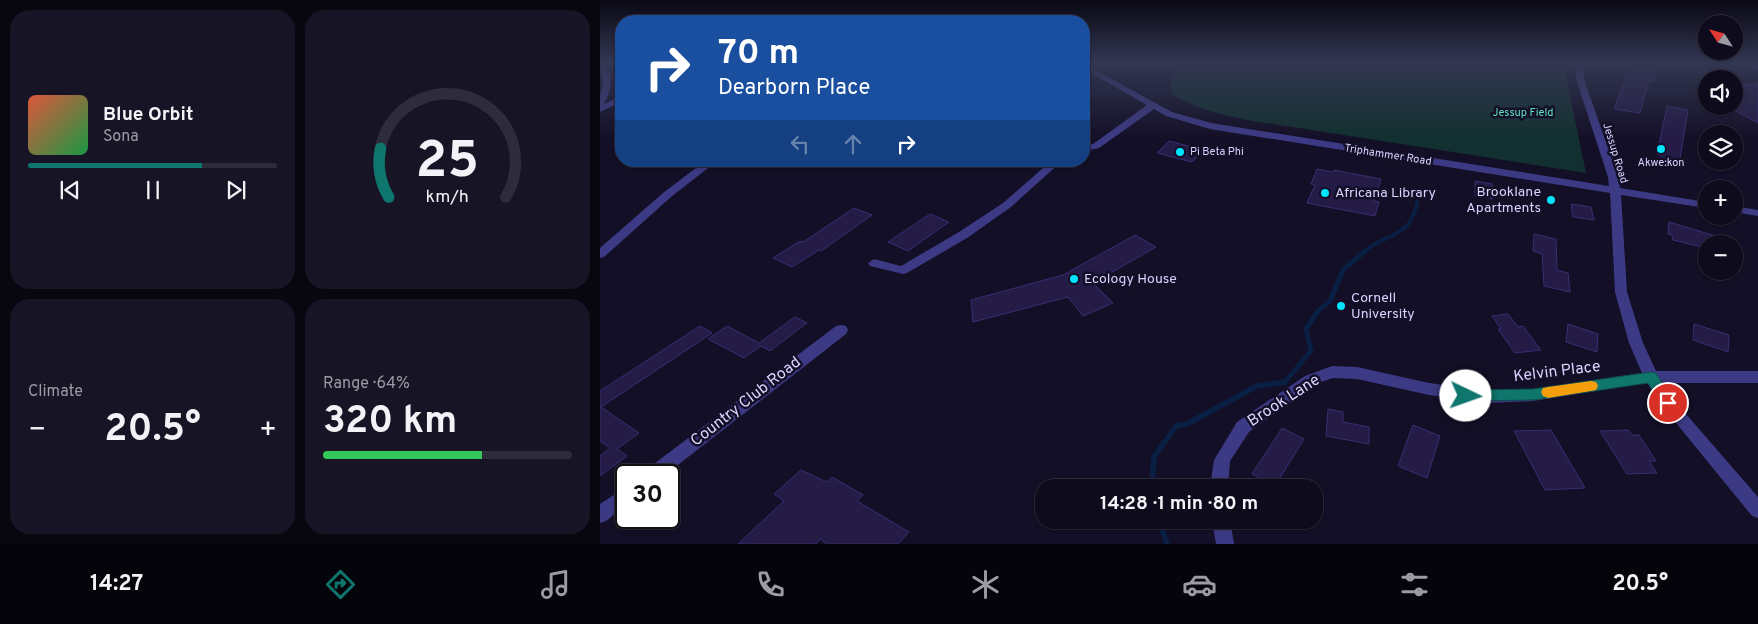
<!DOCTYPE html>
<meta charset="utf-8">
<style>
:root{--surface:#0e0b1c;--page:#171425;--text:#f1f3f6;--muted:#9b9ba3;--line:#2e2b3b;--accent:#0f766e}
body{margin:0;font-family:Overpass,sans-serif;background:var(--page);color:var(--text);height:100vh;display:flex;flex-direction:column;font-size:19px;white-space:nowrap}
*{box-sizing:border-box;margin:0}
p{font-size:16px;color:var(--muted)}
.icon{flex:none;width:28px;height:28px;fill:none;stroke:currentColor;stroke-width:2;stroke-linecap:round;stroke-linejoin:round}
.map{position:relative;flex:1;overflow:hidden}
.details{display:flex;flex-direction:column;gap:10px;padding:10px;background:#08060f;width:600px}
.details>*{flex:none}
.banner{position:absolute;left:15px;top:15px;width:475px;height:152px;border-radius:20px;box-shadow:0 1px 4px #0004,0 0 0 1px var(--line);background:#1a4fa0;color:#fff;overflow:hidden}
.needle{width:32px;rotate:306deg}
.tools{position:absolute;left:1098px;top:15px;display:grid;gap:10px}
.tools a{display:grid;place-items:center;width:45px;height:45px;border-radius:50%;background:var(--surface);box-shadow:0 1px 4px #0004,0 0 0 1px var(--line);font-size:25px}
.speed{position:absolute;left:15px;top:464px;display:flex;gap:10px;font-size:25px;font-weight:700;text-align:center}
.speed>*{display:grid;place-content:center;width:65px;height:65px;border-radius:50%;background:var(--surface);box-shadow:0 1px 4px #0004,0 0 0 1px var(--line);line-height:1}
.speed .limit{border:2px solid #111;border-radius:8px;background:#fff;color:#111}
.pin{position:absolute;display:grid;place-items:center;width:42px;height:42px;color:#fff;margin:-21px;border:2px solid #fff;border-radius:50%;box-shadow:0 1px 5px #0007}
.me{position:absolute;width:55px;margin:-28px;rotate:93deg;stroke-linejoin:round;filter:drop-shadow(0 0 4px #0008)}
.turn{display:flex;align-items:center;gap:18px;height:105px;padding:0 20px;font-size:22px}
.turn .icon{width:65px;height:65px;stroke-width:2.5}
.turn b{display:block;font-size:35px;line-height:42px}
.lanes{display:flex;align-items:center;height:48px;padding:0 20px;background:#0003;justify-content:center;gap:25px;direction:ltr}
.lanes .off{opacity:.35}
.big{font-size:38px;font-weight:700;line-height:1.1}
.details .card{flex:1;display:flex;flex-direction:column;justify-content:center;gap:8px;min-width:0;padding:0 18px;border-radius:20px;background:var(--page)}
.details .dial{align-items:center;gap:0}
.dial svg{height:130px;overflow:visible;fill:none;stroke:var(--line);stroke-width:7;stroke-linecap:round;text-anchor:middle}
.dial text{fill:var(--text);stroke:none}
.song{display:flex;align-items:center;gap:15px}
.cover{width:60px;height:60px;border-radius:8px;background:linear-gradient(135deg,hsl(10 70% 55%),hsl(140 70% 35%))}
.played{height:5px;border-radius:2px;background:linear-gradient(90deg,var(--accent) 70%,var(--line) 70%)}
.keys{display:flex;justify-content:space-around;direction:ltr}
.heat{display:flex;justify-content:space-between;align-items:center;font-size:28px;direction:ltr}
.charge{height:8px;border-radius:4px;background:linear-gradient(90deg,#34c759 64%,var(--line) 0)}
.details .tiles{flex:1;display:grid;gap:10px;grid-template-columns:repeat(2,1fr)}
.trip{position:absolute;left:435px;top:479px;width:288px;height:50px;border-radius:20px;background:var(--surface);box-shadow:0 1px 4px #0004,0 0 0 1px var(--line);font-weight:700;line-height:50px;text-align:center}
.dock{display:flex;height:80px;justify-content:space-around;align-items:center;background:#06040b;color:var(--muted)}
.dock .icon{width:35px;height:35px}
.dock .selected{color:var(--accent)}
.dock b{font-size:22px;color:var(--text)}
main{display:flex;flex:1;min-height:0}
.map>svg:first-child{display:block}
.green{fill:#12302f}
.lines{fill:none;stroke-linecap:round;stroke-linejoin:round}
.stream-far2{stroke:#0a1f44;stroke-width:4}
.stream-far1{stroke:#0a1f44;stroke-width:5}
.stream{stroke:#0a1f44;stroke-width:5.5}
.building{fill:#241b47;stroke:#3b2d73}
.minor{fill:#3d3a85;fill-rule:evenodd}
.route{fill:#0f766e;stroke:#0a4d48}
.slow{fill:#f59e0b}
.poi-dot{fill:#00e5ff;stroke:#130f26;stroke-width:2}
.labels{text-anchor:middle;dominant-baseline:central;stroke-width:5;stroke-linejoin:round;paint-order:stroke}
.far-park-label{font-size:11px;fill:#5fe0c0;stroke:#130f26}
.far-poi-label{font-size:11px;fill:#d9d4ff;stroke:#130f26;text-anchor:start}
.far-street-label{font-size:11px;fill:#d9d4ff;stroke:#130f26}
.poi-label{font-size:14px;fill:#d9d4ff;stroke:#130f26;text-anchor:start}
.near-street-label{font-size:16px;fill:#d9d4ff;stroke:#130f26}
</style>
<main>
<section class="details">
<div class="tiles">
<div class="card">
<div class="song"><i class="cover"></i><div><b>Blue Orbit</b><p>Sona</p></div></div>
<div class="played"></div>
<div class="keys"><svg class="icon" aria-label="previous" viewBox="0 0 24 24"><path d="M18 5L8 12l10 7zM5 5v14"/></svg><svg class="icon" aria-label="pause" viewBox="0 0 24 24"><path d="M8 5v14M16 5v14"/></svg><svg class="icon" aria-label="next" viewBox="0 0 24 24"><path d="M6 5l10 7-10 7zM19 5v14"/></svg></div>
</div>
<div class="card dial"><svg viewBox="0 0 100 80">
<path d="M14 69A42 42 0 1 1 86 69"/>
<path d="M14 69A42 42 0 0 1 9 39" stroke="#0f766e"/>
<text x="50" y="56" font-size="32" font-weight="700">25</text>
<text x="50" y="72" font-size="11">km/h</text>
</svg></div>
<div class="card"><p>Climate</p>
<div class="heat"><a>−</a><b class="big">20.5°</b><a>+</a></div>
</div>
<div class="card"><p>Range · 64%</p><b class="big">320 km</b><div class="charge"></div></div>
</div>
</section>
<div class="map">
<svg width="1158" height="544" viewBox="0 0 1158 544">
<rect width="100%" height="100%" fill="#130f26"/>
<!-- green -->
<path class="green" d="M583 63H963L986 173 647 120C620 114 595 109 572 94 569 79 573 73 583 63Z"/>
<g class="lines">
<!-- stream-far2 -->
<path class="stream-far2" d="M762 253C787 231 810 242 818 199L823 195"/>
<!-- stream-far1 -->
<polyline class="stream-far1" points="684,383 711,351 706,329 718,311 730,301 743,270 764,252"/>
<!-- stream -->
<g class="stream">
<polyline points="552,488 554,457 576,426 587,424 657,386 685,382"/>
<polyline points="559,520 567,544"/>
</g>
</g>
<!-- building -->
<g class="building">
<polygon points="1031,63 1059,63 1054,81 1049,80 1040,113 1014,109"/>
<polygon points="1158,83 1158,123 1134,110 1134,86"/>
<polygon points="1067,106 1088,110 1080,159 1076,158 1074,161 1060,158 1061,155 1057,154"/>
<polygon points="569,141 604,150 592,162 557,153"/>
<polygon points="717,169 733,172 734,170 781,179 774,201 779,202 775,216 707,203 715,185 711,184"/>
<polygon points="875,181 892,184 893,199 875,196"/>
<polygon points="971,204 991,207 994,220 973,217"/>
<polygon points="254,208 272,215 221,251 219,250 192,267 173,258 200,241 203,242"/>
<polygon points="330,214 349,222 308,251 288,242"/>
<polygon points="1069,222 1132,241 1131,244 1106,244 1106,248 1073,240 1072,235 1068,234"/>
<polygon points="934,234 956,239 957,270 968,273 970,292 944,286 942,254 933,251"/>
<polygon points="535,235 556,247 493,283 513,303 483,316 468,297 373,322 371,300 463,275"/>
<polygon points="908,314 918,327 923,326 941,350 915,353 898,329 901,329 892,316"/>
<polygon points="195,317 207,323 170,351 161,346 144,358 108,339 127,326 159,343"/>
<polygon points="968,324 998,334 997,352 966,342"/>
<polygon points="1094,324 1129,335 1128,352 1093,340"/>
<polygon points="100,326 112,333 1,407 39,433 17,449 27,456 0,476 0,456 10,448 0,441 0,391"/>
<polygon points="728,409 743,412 743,422 769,427 769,444 726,436"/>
<polygon points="813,425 840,436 827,478 798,466"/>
<polygon points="682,428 704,439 675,486 652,474"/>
<polygon points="951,430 985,488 945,490 914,431"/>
<polygon points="1028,430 1032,435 1039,435 1056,461 1049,461 1057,473 1027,474 1000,431"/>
<polygon points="201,470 227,482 232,477 263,495 257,501 309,532 298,544 227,544 220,539 216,544 138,544 184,501 174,494"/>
</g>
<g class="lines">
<!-- minor -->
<g class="minor">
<path d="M0 63H4C14 76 12 90 4 104L21 96V102L0 112V95L3 83Z"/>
<polygon points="974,63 982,63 985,82 1018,177 1020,188 1106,202 1106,208 1021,195 1027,292 1043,343 1056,371 1158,371 1158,383 1063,383 1073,399 1158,497 1158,518 1152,516 1063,407 1047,383 933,401 888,403 829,395 757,379 733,378 715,384 649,432 630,461 628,488 610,488 614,460 637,422 705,376 732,366 757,367 829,383 888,391 933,389 1042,373 1029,343 1015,292 1010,193 610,129 566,116 554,109 499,148 484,151 484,145 493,144 547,105 484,69 484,64 572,112 611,123 1009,186 1008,177 977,82"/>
<polygon points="1136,63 1148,63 1158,66 1158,71"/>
<polygon points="105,161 117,161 71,197 4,257 0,258 0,248 63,193"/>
<polygon points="451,161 462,161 411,207 367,238 307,273 303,274 270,266 268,263 274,259 301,266 359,232 403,203"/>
<polygon points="1134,206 1158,210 1158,216 1134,212"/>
<polygon points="241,325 246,326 248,330 246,334 65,475 43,475 46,470 236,326"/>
<polygon points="26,487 26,505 6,521 0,523 0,504"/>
<polygon points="612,520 630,520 634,544 616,544"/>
</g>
</g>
<!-- sky -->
<linearGradient id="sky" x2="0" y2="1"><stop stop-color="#0a0815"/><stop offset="0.45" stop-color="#333752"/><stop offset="1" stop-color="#333752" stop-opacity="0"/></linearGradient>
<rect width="1158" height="139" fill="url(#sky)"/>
<!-- route -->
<polygon class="route" points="1051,372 1056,373 1073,399 1075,403 1073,407 1063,407 1048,383 933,400 866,401 861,399 859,396 861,392 866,390 933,389"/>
<!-- slow -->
<polygon class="slow" points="991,381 996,382 998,386 996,390 991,391 948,398 943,396 941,392 943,388 948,387"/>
<!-- markers -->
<g class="poi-dot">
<circle cx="1061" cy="149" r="5"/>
<circle cx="580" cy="152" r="5"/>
<circle cx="725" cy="193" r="5"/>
<circle cx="951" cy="200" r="5"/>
<circle cx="474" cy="279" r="5"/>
<circle cx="741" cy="306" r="5"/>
</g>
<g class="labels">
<!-- far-park labels -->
<g class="far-park-label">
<text x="923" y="113">Jessup Field</text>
</g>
<!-- far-poi labels -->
<g class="far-poi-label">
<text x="590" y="152">Pi Beta Phi</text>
<text x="1061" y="163" text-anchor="middle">Akwe:kon</text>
</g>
<!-- far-street labels -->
<g class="far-street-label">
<text transform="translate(1015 153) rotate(73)">Jessup Road</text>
<text transform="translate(788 155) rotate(9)">Triphammer Road</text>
</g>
<!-- poi labels -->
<g class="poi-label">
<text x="941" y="192" text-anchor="end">Brooklane<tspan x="941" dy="16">Apartments</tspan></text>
<text x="735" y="193">Africana Library</text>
<text x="484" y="279">Ecology House</text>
<text x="751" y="298">Cornell<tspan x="751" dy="16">University</tspan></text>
</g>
<!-- near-street labels -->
<g class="near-street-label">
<text transform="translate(957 372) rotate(-7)">Kelvin Place</text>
<text transform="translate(684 401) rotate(-33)">Brook Lane</text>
<text transform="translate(146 402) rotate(-38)">Country Club Road</text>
</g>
</g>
</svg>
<div class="tools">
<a><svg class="needle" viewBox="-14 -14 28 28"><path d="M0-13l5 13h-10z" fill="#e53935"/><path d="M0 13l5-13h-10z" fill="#9b9ba3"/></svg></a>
<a><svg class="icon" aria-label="sound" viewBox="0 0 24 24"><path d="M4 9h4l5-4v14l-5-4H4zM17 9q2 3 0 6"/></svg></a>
<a><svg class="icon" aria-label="layers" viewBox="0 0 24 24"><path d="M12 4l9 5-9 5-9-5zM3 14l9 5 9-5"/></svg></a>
<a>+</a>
<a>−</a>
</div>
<div class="speed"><div class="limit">30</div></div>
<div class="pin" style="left:1068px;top:403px;background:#d93025"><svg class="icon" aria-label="arrive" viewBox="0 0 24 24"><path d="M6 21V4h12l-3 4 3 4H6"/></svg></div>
<svg class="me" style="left:866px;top:396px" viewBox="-20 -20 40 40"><circle r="19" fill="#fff"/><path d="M0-13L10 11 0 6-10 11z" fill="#0f766e"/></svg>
<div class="trip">14:28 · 1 min · 80 m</div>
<div class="banner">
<div class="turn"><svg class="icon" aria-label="right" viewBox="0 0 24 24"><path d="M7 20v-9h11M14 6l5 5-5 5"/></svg><div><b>70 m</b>Dearborn Place</div></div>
<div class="lanes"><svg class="icon off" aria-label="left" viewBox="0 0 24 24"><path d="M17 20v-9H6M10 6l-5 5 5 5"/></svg><svg class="icon off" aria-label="ahead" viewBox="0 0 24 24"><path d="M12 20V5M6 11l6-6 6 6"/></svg><svg class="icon" aria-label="right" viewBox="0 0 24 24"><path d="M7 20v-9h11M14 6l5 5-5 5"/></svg></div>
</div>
</div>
</main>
<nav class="dock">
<b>14:27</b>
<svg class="icon selected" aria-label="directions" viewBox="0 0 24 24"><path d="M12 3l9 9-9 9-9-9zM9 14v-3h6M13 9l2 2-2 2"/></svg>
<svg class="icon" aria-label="music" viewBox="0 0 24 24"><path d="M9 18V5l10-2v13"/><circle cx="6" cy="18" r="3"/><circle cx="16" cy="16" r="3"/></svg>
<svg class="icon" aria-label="phone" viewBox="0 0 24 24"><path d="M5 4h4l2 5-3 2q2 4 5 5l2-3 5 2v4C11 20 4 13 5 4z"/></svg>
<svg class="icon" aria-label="climate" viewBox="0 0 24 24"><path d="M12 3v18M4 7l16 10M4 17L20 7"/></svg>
<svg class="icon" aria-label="car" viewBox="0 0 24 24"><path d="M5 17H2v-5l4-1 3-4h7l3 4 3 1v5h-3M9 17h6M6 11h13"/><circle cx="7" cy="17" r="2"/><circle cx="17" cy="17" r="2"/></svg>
<svg class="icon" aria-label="filters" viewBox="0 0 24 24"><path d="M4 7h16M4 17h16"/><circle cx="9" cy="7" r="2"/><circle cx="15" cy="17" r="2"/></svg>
<b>20.5°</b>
</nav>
